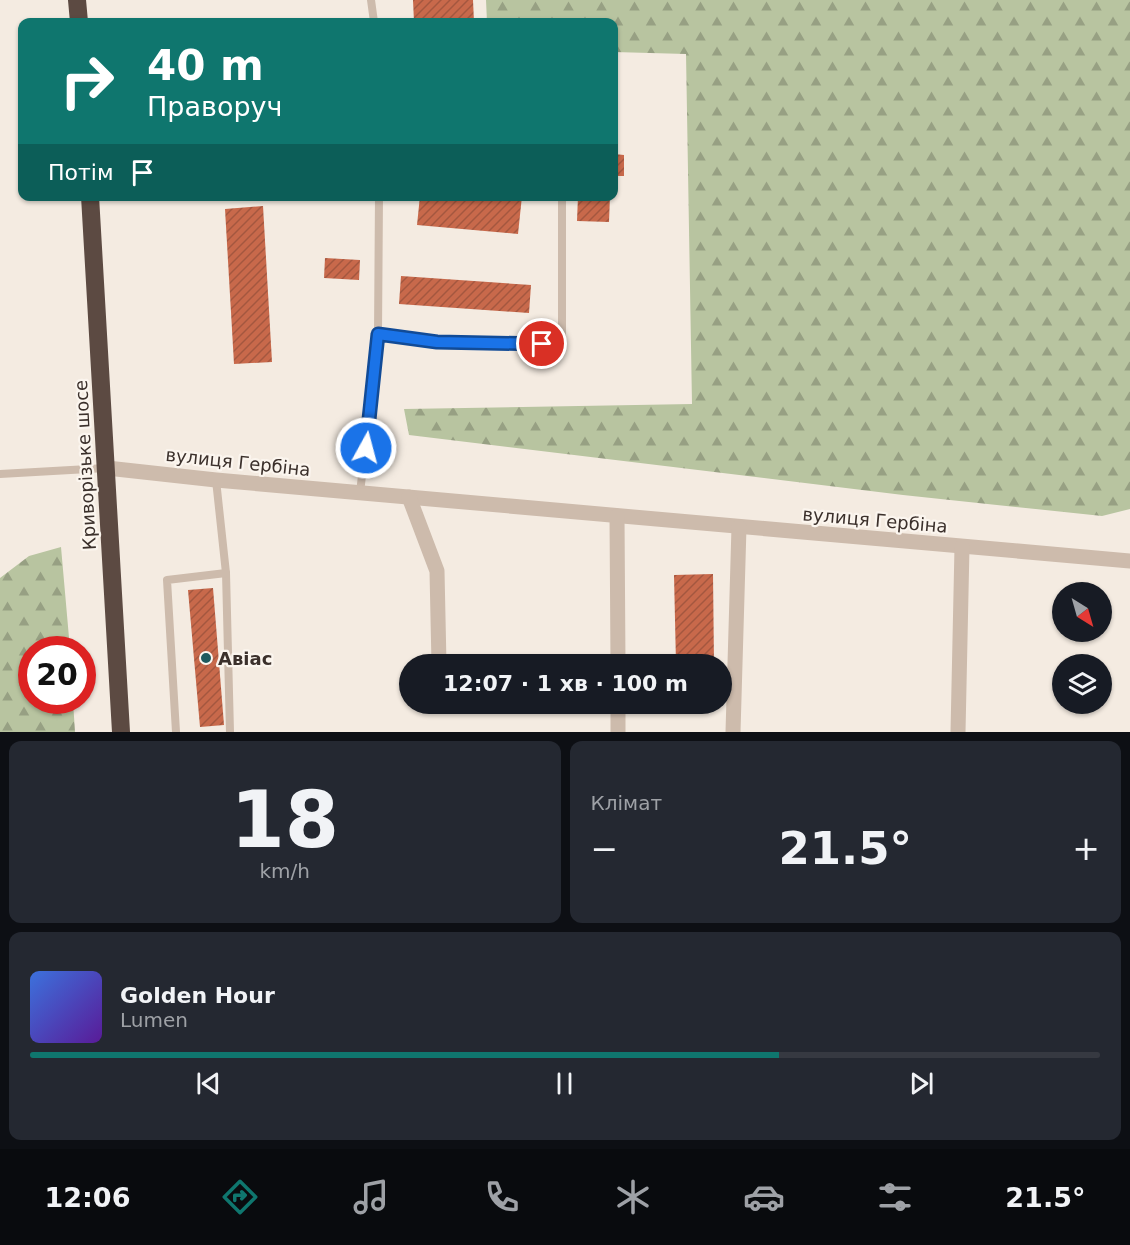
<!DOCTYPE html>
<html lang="uk">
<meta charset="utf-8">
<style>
:root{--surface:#171b24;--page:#242831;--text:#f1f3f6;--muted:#9ea1a6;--line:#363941;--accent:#0f766e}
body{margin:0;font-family:"DejaVu Sans",sans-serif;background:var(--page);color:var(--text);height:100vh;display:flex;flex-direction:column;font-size:22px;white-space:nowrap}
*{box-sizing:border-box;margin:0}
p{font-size:20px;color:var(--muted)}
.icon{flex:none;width:33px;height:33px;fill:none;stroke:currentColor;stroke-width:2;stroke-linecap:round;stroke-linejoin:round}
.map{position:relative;height:732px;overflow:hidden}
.side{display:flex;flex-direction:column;gap:9px;padding:9px;background:#0d0f14;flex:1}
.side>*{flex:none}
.guide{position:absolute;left:18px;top:18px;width:600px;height:183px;border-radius:12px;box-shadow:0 2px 4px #0004;background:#0f766e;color:#fff;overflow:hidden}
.needle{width:39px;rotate:143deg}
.fabs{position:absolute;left:1052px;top:582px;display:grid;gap:12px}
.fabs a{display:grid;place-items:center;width:60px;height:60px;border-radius:50%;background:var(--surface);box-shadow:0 2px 4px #0004;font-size:30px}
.speed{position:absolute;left:18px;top:636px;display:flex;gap:12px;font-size:30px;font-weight:700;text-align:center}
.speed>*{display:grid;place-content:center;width:78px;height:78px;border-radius:50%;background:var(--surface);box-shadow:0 2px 4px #0004;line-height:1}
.speed .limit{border:9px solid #d22;background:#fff;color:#111}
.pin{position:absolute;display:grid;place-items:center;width:51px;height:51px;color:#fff;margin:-26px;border:3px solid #fff;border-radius:50%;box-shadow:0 2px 6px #0007}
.me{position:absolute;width:66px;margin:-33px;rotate:7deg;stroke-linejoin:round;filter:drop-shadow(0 0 4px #0008)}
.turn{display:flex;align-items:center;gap:21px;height:126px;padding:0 30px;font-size:27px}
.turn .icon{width:78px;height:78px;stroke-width:2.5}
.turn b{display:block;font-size:42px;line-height:51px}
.then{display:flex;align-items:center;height:57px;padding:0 30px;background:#0003;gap:12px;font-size:22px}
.big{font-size:45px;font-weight:700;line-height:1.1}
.side .card{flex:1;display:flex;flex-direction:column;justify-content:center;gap:9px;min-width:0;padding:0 21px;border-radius:12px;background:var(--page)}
.side .dial{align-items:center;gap:0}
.dial b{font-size:78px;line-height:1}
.song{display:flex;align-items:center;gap:18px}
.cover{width:72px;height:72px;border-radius:9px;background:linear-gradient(135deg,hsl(220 70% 55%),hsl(270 70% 35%))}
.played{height:6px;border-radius:3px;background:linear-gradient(90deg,var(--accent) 70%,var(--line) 70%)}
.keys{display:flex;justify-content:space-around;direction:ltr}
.heat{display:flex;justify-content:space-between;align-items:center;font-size:33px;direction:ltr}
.side .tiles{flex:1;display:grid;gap:9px;grid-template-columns:1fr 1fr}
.card:last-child{grid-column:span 2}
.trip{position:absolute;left:399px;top:654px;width:333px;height:60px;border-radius:30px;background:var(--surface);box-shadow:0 2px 4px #0004;font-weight:700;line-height:60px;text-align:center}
.tabs{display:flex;height:96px;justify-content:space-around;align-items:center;background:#090b0e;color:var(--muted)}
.tabs .icon{width:42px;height:42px}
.tabs .on{color:var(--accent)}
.tabs b{font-size:27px;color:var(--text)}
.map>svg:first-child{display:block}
.forest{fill:url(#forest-firs)}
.building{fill:url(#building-hatch)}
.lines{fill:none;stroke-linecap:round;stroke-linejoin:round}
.lane{stroke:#cdbbac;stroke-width:8}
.street{stroke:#cdbbac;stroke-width:15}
.highway{stroke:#5c4a42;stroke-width:18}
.route-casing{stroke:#114b97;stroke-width:15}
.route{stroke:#1a73e8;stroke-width:10}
.poi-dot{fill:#1f5a5e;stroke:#fbf5ee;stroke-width:2}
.labels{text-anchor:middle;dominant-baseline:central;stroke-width:4.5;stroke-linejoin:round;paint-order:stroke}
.street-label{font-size:18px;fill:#3b302b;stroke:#fbf5ee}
.poi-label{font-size:18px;font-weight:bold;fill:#3b302b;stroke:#fbf5ee;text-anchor:start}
</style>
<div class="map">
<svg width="1130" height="732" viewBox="0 0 1130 732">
<defs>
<pattern id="forest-firs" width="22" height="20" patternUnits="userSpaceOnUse" patternTransform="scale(1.5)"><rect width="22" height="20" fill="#b8c4a0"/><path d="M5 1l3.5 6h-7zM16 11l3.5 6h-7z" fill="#97a083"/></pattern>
<pattern id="building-hatch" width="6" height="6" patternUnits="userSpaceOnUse" patternTransform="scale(1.5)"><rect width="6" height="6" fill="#c8694b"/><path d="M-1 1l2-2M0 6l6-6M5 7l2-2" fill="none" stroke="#a4573f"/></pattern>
</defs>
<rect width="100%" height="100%" fill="#f4ebe1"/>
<!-- forest -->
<g class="forest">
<polygon points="486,0 1130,0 1130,509 1102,516 903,495 409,435 404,409 692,404 686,54 614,52 614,22 487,22"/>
<polygon points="61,547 70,649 32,650 32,700 73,701 75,732 0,732 0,578 29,556"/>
</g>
<!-- building -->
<g class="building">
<polygon points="413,0 473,0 474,22 414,22"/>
<polygon points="349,18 350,22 301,22 301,21"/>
<polygon points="614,154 624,155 624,176 614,176"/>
<polygon points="420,196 522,196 518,234 417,225"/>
<polygon points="578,196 610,196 609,222 577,221"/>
<polygon points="263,206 272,362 234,364 225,209"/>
<polygon points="325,258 360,260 359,280 324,278"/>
<polygon points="401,276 531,285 529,313 399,304"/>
<polygon points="713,574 714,664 676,664 674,575"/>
<polygon points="213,588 224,725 200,727 188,590"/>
</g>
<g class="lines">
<!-- lane -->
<g class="lane">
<polyline points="371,0 374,22"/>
<polyline points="378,334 437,342 562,345 562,196"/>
<polyline points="0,474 106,468"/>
<polyline points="360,493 378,334 379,196"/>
<polyline points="226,573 230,732"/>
<polyline points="176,732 167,580 226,573 216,480"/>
</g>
<!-- street -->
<g class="street">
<polyline points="107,468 216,480 1130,561"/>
<polyline points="409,497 437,571 439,664"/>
<polyline points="617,516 618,664"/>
<polyline points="618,704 618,732"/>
<polyline points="733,732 739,527"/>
<polyline points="958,732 962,547"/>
</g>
<!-- highway -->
<g class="highway">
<polyline points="77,0 79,22"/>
<polyline points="90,196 121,732"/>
</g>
</g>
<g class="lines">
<!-- route casing -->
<g class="route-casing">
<polyline id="route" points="366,448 378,334 437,342 542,344"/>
</g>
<!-- route -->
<use href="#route" class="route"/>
</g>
<!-- markers -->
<circle class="poi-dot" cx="206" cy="658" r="6"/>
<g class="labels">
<!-- street labels -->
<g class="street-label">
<text transform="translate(238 462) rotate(6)">вулиця Гербіна</text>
<text transform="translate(85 465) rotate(-93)">Криворізьке шосе</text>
<text transform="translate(875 520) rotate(5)">вулиця Гербіна</text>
</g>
<!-- poi labels -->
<g class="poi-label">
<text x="218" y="658">Авіас</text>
</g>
</g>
</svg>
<div class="fabs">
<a><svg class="needle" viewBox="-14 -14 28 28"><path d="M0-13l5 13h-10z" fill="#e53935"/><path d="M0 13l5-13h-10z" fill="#9ea1a6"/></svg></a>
<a><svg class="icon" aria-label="layers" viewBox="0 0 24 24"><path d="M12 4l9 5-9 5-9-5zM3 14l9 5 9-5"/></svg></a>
</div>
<div class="speed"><div class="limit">20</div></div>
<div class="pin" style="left:542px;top:344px;background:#d93025"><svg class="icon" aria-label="arrive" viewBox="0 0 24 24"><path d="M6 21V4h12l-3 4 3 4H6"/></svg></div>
<svg class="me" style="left:366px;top:448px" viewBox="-20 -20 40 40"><circle r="17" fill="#1a73e8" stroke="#fff" stroke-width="3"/><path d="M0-11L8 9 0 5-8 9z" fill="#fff"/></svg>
<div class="trip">12:07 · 1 хв · 100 m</div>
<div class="guide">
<div class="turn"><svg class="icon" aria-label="right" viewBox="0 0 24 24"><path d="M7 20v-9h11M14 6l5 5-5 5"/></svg><div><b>40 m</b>Праворуч</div></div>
<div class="then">Потім<svg class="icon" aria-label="arrive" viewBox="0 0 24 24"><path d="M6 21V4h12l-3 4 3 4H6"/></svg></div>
</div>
</div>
<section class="side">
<div class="tiles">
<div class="card dial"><b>18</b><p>km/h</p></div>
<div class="card"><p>Клімат</p>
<div class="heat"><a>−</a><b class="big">21.5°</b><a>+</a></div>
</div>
<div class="card">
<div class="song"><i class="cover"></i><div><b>Golden Hour</b><p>Lumen</p></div></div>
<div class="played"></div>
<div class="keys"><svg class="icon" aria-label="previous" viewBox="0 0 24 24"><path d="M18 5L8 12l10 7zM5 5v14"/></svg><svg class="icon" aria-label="pause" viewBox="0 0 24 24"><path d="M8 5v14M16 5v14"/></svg><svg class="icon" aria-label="next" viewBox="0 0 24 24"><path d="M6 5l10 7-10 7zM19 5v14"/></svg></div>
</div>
</div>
</section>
<nav class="tabs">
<b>12:06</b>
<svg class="icon on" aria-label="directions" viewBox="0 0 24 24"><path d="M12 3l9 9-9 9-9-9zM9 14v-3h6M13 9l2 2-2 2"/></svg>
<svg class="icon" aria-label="music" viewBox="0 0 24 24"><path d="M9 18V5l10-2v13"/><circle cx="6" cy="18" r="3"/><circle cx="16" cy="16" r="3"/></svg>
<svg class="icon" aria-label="phone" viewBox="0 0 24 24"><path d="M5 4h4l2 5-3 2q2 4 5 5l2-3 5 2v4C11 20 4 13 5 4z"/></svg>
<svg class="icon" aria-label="climate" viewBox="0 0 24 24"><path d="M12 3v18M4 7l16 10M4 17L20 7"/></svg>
<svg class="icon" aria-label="car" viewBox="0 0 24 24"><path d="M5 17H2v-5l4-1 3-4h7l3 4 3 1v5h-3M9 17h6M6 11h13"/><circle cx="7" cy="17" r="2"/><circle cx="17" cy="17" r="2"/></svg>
<svg class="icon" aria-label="filters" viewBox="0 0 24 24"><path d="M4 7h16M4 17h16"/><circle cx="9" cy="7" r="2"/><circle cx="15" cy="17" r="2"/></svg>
<b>21.5°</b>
</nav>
